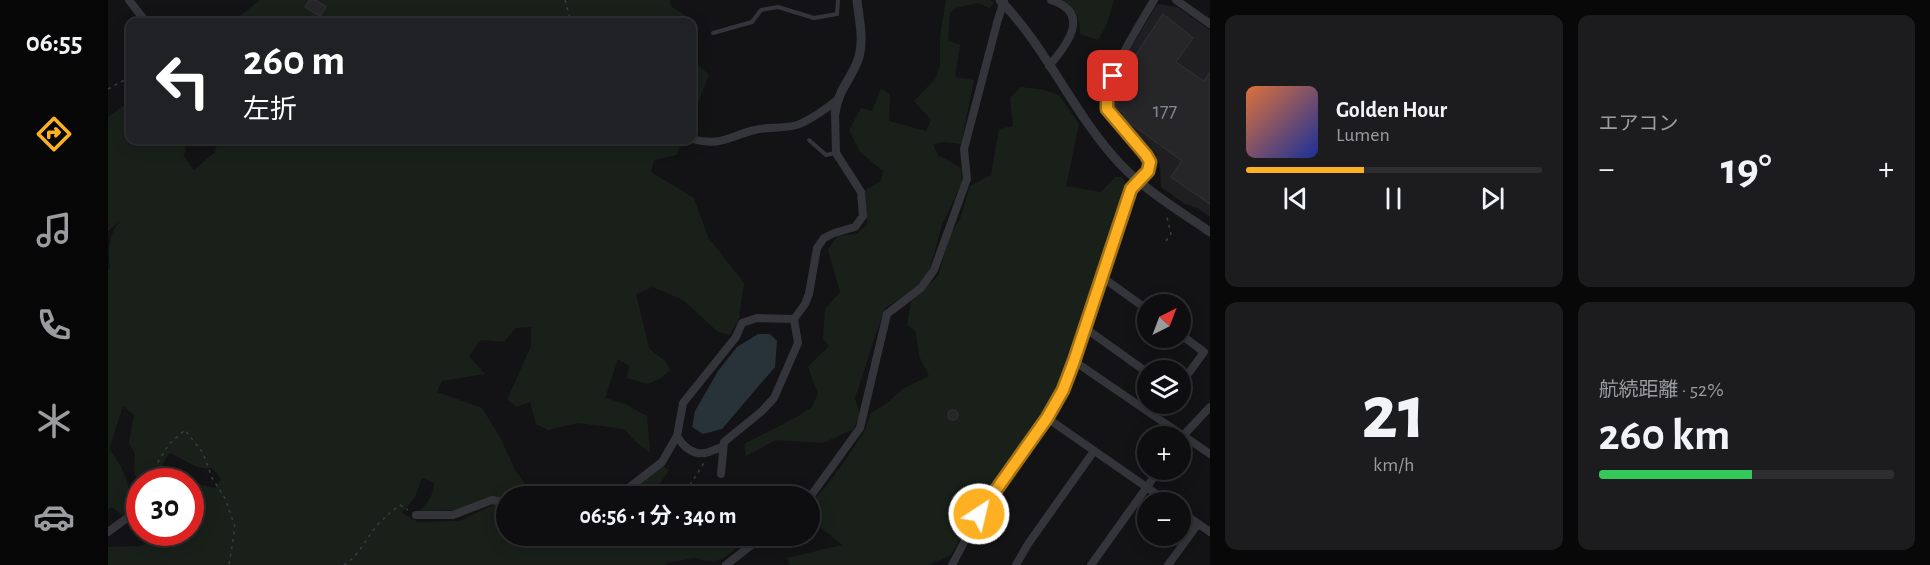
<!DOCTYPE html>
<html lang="ja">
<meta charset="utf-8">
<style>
:root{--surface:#0e0e10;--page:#1c1c1e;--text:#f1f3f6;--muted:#9b9c9f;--line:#2e2e30;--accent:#fdb022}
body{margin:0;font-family:"Alegreya Sans","Noto Sans JP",sans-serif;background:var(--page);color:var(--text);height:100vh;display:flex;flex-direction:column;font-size:22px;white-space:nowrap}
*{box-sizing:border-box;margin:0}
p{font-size:20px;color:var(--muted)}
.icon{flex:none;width:33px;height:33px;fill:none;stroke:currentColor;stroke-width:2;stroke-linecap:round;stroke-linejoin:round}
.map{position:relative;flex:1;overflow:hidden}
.details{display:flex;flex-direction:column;gap:15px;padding:15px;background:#080809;width:720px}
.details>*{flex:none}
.banner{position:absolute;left:18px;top:18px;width:570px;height:126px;border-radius:12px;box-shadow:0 3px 15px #0003,0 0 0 2px var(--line);background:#202124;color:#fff;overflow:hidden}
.needle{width:39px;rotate:42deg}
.tools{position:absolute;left:1029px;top:294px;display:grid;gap:12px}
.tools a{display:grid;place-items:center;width:54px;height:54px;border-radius:50%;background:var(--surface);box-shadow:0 3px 15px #0003,0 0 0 2px var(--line);font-size:30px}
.speed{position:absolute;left:18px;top:468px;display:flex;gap:12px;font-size:30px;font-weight:700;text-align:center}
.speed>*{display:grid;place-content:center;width:78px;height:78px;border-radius:50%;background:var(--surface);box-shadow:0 3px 15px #0003,0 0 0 2px var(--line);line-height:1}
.speed .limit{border:9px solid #d22;background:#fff;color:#111}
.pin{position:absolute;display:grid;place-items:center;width:51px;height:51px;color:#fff;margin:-26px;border-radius:12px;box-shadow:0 3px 9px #0006}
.me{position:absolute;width:66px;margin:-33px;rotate:35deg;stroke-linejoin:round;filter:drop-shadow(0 0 4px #0008)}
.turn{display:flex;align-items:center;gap:21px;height:126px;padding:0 18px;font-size:27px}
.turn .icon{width:78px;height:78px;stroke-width:2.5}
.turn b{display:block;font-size:42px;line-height:51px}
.big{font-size:45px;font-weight:700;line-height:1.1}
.details .tile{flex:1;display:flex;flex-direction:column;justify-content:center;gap:9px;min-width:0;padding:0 21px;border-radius:12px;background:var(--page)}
.details .dial{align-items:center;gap:0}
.dial b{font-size:78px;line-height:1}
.song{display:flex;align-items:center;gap:18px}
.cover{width:72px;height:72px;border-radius:9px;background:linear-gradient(135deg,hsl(20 70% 55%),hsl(230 70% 35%))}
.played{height:6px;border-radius:3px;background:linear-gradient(90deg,var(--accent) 40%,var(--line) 40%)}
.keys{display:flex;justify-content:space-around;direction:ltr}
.heat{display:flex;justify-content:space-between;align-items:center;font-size:33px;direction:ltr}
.charge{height:9px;border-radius:4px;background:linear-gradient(90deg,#34c759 52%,var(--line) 0)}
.details .tiles{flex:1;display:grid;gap:15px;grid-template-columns:repeat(2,1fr)}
.trip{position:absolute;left:388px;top:486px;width:324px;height:60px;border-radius:30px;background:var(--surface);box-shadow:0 3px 15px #0003,0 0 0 2px var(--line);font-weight:700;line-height:60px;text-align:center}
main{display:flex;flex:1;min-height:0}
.dock{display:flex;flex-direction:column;width:108px;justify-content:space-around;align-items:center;background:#060606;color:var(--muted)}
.dock .icon{width:42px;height:42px}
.dock .current{color:var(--accent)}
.dock b{font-size:27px;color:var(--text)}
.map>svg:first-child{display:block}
.built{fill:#1f1f22}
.green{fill:#19201a}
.water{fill:#283239}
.building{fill:#262629;stroke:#2d2d31;stroke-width:1.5}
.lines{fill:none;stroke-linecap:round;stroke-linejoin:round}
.path{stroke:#3a3c41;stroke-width:1.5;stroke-dasharray:3 4.5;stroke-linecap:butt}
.service{stroke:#34353a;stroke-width:4}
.minor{stroke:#34353a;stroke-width:8}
.tertiary{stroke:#34353a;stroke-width:9}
.minor-bridge{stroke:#34353a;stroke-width:8}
.route-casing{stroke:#a47216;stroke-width:15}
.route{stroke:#fdb022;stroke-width:10}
.labels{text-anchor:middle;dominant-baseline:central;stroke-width:6;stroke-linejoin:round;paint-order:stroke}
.number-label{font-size:21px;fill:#838892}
</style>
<main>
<nav class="dock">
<b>06:55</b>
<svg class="icon current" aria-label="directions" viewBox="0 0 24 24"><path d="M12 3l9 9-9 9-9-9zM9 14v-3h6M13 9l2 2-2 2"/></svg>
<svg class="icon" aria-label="music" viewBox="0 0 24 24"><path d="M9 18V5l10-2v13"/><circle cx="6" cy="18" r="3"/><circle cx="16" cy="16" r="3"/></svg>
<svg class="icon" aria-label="phone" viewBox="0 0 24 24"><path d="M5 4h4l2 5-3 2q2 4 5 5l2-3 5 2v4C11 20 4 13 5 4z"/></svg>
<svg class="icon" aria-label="climate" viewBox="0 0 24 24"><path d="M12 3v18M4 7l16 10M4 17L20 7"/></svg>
<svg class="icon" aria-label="car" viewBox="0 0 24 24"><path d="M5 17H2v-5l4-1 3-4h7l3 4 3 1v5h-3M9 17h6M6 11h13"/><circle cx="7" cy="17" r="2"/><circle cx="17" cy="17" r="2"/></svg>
</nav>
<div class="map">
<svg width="1102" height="565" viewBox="0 0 1102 565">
<rect width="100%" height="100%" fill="#131315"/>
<!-- built -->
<polygon class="built" points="1051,4 1069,7 1102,30 1102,217 1090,208 1077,204 1053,187 1052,165 1045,151 1008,110 1005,103 1005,94 1009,77 1017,58 1048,6"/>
<!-- green -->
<g class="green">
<polygon points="152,0 562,0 563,6 587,22 591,29 584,39 584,22 124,22"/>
<polygon points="838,0 882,0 886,3 882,8 870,3 848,8 842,13 840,41 852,45 847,77 866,80 853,144 836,142 825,144 830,155 853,168 854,183 834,225 821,272 809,288 777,308 764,345 747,399 752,414 746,429 715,443 668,440 638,456 636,444 687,418 704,407 710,394 700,367 721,346 715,338 717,309 732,292 720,250 729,236 748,234 759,225 757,190 773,181 775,171 752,152 741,130 753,108 764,111 773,88 782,94 781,121 818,131 823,120 806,101 828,78 832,65 832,36"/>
<path d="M954 0H1006L999 24 990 40 972 34C972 18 968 8 954 0Z"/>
<polygon points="584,60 601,75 584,118"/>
<polygon points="913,87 937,90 951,95 971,124 958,186 993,192 1007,177 1014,177 1018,184 969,338 951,382 935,414 869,507 843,555 820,565 682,565 679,558 734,545 702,519 702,504 720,484 736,462 756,432 763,413 779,403 796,388 821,376 811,356 808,332 799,325 803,302 830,276 842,235 852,219 862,186 883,175 891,129 905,126 902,98"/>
<path d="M22 101V140H73L76 142 78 152 75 155 86 170 107 152 110 140H575L568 155 546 160 543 172 586 198 600 237 636 283 631 318 622 335 610 332 575 300 545 287 528 294 541 348 557 361 562 370 553 378 540 384 519 378 521 366 510 359 497 398 517 404 539 416 542 453 526 440 516 429 470 423 440 430 428 424 422 402 409 407 399 400 423 346V327L408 328 396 342 373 340 361 356 377 374 334 381 329 392 374 408 393 439 407 470 426 496H399V499L382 497 349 510 312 511 323 497 326 483 314 478 307 497 294 513 310 522 352 521 385 505 399 507V536H426L416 544 417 548C432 544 448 536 463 536 480 535 482 542 501 536H629L631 543C619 560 607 565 586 558L559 563 557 565H0V547L31 546 53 540 52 533 82 532 83 512 90 484 107 488 113 479 104 468C85 470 78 459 61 453L55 464 51 481H32L26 474 27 454 21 443 26 415 15 406 1 449C16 469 29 492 15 516L4 507 0 509V269H2C0 251 0 236 12 221L0 231V117Z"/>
<polygon points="554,465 561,470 544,496 515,496"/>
</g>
<!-- water -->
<polygon class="water" points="650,334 662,334 669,341 667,367 614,429 595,434 584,427 587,411 610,371 629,347"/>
<!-- building -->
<g class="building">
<polygon points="202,0 208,0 218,7 212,16 197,7"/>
<polygon points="1055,14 1085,38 1068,62 1096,81 1102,72 1102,204 1063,177 1074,161 1026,126 1015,117 1017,114 1007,106 1011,80"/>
<circle cx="845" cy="415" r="5"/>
</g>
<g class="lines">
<!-- path -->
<g class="path">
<polyline points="457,0 463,22"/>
<polyline points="0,89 22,77"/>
<polyline points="1058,241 1063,234 1058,213"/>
<polyline points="61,482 50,462 61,444 77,430 95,453 104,478 117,498 127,527 121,565"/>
<polyline points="582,485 596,463"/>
<path d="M236 565C249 557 256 543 264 532 272 521 281 513 292 505L300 510"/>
</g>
<!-- service -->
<g class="service">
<polyline points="605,33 644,22 653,10 670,7 706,18 729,14 730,0"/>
<polyline points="701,140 718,155 727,153"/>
</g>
<!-- minor -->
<g class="minor">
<polyline points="21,0 38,22"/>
<polyline points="1068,0 1102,24"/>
<path d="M941 66C959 45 984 13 943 0"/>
<path d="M584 139C613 147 621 136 647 130 661 126 680 130 694 123 706 117 718 109 729 100"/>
<polyline points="994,277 1040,310"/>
<polyline points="977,328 1040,373"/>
<polyline points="1072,334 1096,352 1072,385"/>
<polyline points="966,361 1102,454"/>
<polyline points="939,418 1060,502"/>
<polyline points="1072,439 1102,407"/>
<path d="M615 447C610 448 606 450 601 452 587 457 575 447 569 436L575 403 628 337 634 323 649 318 686 319"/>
<polyline points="613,474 616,442 654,411 666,398 690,343 686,319 697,304 701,294 709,248 716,238 726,233 747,227 755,216 753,192 728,153 727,113"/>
<polyline points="452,496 485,496"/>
<polyline points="496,496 518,490 554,462 569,436"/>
<polyline points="702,497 752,428 779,314 813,288 826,270 859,179 856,149 889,23"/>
<polyline points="1072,511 1102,532"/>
<polyline points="308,515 345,515 384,500 399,503"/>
<polyline points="0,532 19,518"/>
<polyline points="618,565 655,536"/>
<path d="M844 565 871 514 939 418 955 390 966 361 1023 189 1040 171 1043 162 1038 155C1029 145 1003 120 999 109 991 86 1034 21 1046 0"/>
<polyline points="908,565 920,544 986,451"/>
<polyline points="983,565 1051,470"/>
<polyline points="1060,565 1090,524"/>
</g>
<!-- tertiary -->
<g class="tertiary">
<path d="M892 0C937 46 963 108 1005 156 1031 187 1069 209 1102 232"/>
<path d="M727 113C730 89 745 77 751 57 756 38 751 19 749 0"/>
</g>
<!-- minor-bridge -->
<polyline class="minor-bridge" points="889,23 896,0"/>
</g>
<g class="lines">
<!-- route casing -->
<g class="route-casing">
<polyline id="route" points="871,514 939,418 955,390 966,361 1023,189 1040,171 1042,162 1038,155 999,109 999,100 1005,76"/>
</g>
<!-- route -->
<use href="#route" class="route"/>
</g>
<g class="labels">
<!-- number labels -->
<g class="number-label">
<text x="1057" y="110">177</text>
</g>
</g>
</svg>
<div class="tools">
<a><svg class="needle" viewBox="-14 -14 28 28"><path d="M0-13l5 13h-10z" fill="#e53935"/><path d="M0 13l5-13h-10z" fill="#9b9c9f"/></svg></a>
<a><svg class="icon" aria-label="layers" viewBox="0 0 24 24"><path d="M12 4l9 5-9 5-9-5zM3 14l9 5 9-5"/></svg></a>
<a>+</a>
<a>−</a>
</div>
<div class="speed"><div class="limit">30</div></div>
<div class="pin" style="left:1005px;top:76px;background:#d93025"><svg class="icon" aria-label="arrive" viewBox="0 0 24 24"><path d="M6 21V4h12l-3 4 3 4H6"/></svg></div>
<svg class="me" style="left:871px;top:514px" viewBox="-20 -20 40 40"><circle r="17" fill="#fdb022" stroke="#fff" stroke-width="3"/><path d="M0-11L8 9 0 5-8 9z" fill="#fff"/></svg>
<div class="trip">06:56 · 1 分 · 340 m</div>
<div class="banner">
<div class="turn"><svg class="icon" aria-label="left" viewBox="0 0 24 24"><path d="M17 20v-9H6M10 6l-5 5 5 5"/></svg><div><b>260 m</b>左折</div></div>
</div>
</div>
<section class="details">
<div class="tiles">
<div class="tile">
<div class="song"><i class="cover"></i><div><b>Golden Hour</b><p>Lumen</p></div></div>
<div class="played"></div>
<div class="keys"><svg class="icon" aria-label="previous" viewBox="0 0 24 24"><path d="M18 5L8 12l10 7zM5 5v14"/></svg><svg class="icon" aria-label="pause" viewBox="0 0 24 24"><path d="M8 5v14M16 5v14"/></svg><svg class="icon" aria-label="next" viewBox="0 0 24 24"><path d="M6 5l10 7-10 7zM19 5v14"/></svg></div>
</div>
<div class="tile"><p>エアコン</p>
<div class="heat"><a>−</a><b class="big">19°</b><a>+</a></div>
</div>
<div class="tile dial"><b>21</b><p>km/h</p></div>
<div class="tile"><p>航続距離 · 52%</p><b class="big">260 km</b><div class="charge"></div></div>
</div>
</section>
</main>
